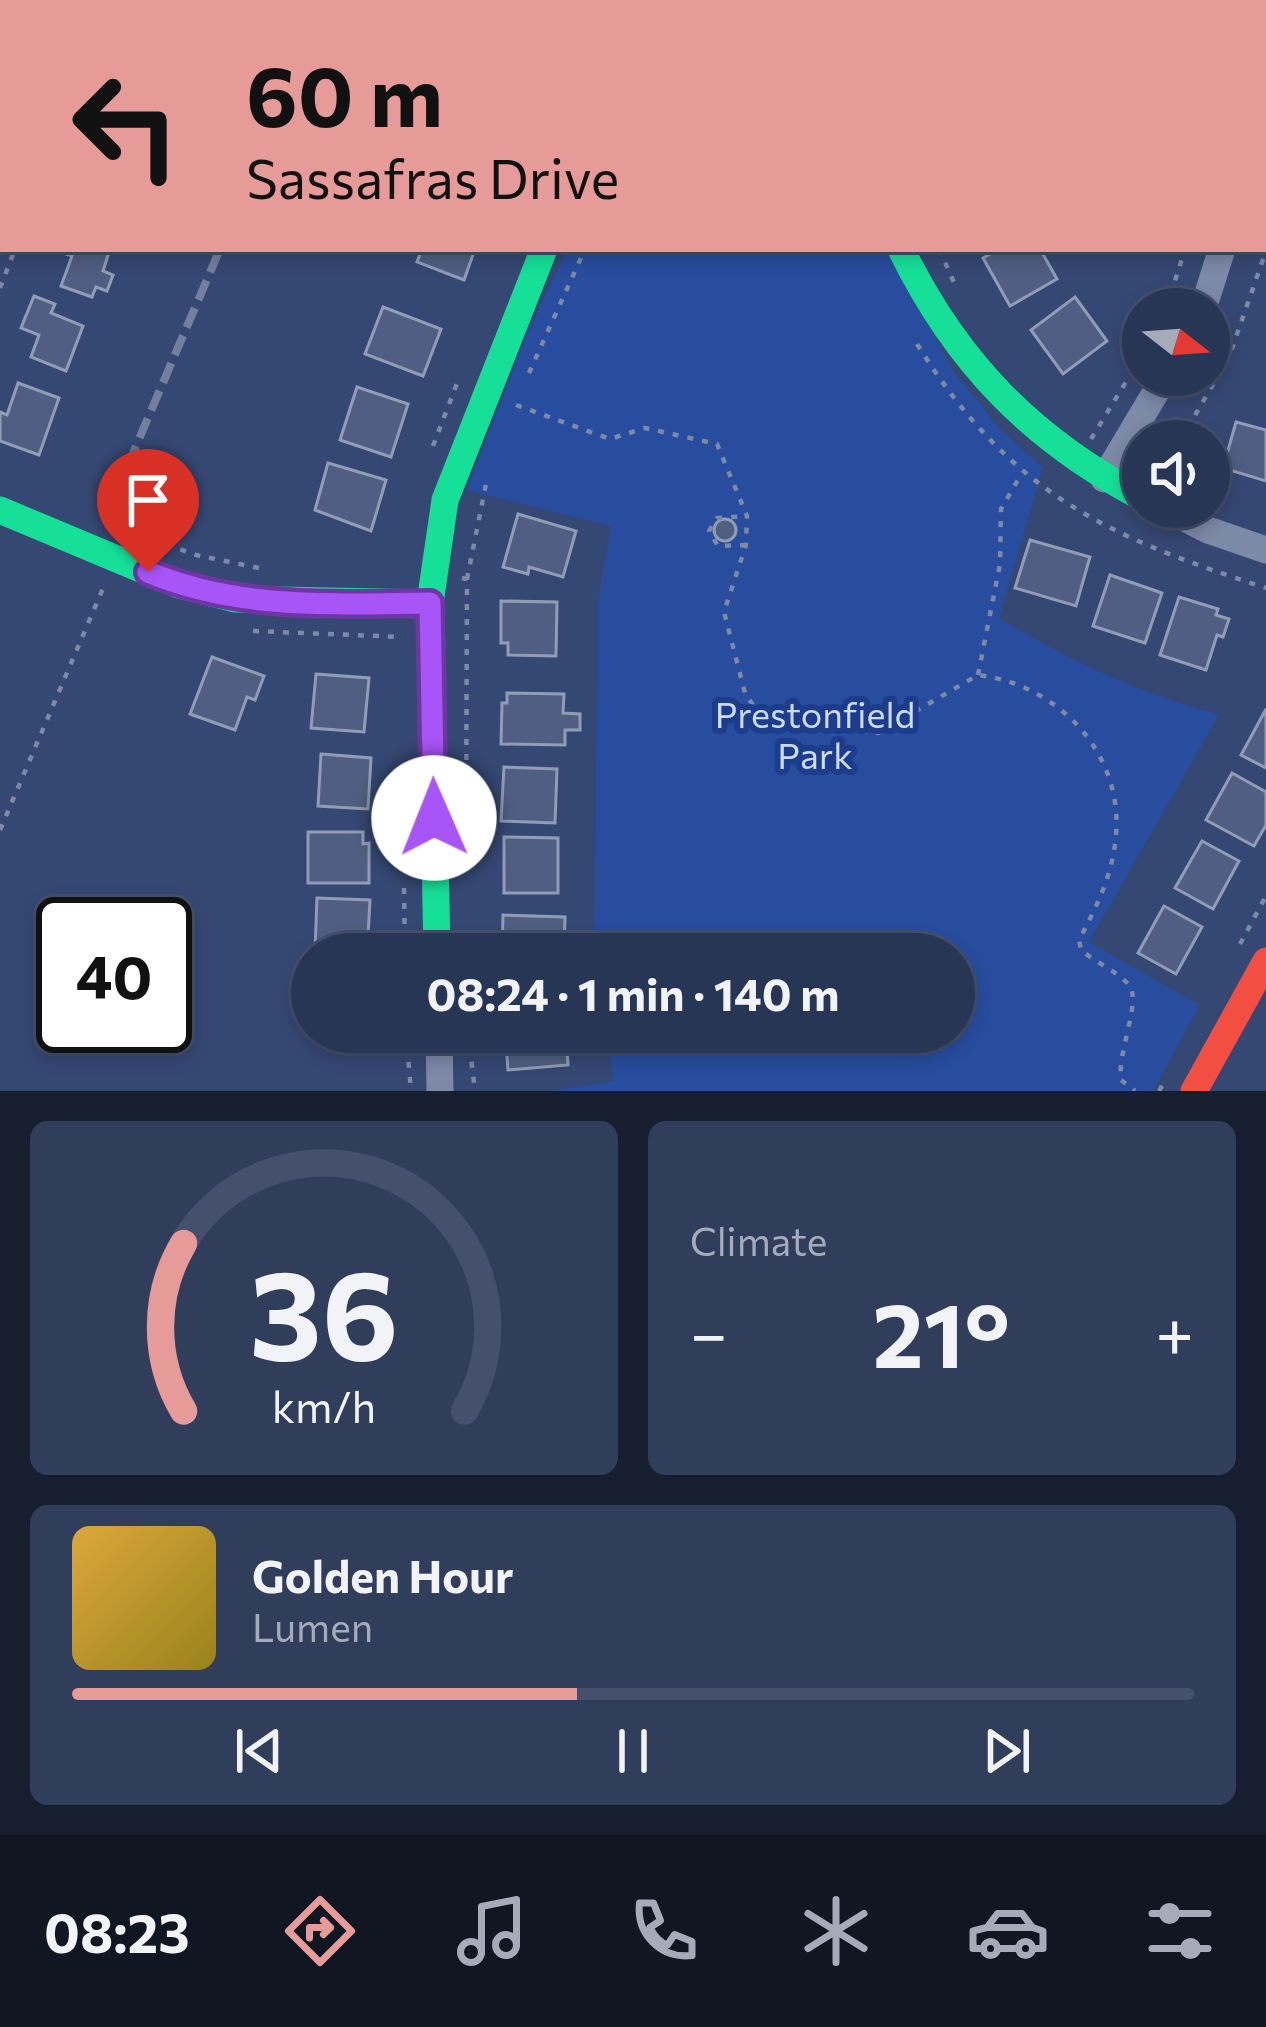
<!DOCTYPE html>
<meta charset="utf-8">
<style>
:root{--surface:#283656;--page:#303e5c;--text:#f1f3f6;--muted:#a5abb9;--line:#44506c;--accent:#e69b98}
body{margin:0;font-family:Commissioner,sans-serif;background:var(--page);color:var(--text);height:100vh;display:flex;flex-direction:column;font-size:45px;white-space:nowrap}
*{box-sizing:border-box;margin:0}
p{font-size:39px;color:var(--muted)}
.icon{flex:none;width:66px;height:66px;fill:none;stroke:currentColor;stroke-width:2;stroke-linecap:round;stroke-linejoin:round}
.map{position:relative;height:1091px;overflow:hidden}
.sheet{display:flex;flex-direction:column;gap:30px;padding:30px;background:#161e2f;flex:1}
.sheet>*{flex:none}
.top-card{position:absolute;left:0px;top:0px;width:1266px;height:252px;box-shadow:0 6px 18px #0003,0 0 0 3px var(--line);background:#e69b98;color:#111;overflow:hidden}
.needle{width:78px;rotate:107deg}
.controls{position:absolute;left:1122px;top:288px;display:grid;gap:24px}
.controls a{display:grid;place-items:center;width:108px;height:108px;border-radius:50%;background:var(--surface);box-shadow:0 6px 18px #0003,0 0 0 3px var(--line);font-size:60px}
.speed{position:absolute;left:36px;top:897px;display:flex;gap:24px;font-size:60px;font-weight:700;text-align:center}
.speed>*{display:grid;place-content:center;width:156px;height:156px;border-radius:50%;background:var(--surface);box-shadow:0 6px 18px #0003,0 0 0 3px var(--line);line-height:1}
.speed .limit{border:6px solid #111;border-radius:18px;background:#fff;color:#111}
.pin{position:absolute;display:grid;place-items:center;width:102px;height:102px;color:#fff;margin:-123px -51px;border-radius:50% 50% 50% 0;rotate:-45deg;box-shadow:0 0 12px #0007}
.pin .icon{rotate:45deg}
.me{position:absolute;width:132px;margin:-66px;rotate:359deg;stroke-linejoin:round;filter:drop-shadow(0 0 9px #0008)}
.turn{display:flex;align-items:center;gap:42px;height:252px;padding:0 48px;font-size:54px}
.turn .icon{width:156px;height:156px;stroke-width:2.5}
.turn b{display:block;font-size:84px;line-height:102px}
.big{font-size:90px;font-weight:700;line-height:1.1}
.sheet .card{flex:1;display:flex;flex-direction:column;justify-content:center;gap:18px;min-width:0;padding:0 42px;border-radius:18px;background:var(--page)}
.sheet .dial{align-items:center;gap:0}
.dial svg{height:312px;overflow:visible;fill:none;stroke:var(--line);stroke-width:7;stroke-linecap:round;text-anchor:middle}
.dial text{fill:var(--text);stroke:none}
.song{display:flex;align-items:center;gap:36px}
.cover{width:144px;height:144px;border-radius:18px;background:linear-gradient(135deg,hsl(40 70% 55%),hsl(50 70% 35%))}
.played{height:12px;border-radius:6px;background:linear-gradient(90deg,var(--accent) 45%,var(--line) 45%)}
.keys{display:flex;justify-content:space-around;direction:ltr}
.heat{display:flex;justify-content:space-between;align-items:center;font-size:66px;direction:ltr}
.sheet .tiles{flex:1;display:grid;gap:30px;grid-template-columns:1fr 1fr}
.card:last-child{grid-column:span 2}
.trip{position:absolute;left:291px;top:933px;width:684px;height:120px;border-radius:60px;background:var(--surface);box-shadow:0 6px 18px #0003,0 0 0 3px var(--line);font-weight:700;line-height:120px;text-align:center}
.tab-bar{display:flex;height:192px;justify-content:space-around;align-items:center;background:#101622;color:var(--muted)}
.tab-bar .icon{width:84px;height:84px}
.tab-bar .current{color:var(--accent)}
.tab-bar b{font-size:54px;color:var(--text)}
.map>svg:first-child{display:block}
.green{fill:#284c9e}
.building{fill:#4f5e82;stroke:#919cb5;stroke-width:3}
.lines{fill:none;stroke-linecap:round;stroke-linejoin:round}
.path{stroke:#7c89a7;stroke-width:4.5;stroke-dasharray:6 9;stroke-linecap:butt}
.lane{stroke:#7c89a7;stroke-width:14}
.street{stroke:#7c89a7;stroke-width:27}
.fast{stroke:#16e098;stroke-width:27}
.jam{stroke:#f24e42;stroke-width:27}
.rail{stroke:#72809e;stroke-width:8;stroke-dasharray:21 9;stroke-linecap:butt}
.route-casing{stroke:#6d37a1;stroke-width:30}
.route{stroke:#a855f7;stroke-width:21}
.labels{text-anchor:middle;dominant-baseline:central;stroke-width:12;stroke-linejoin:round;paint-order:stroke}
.park-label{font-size:36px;fill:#cedcf9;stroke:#1c3d8c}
</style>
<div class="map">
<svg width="1266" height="1091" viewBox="0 0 1266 1091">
<rect width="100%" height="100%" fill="#354873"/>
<!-- green -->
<path class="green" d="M567 249H889L952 369 1000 429 1043 467 999 618C1076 664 1134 690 1219 715L1089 942 1200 1005 1153 1091H550L614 1081 606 1032H954V954H594L598 600 611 526 467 490 528 332Z"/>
<!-- building -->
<g class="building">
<polygon points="52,249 110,249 103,271 113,275 107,291 96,287 92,297 61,286 72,256"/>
<polygon points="475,249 464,280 417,262 420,254 408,250"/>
<polygon points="999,249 1040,249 1057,279 1010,306 983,258"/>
<polygon points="34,296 55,304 51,313 83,326 66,371 31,357 39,335 21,328"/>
<polygon points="1075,297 1107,341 1063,374 1031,330"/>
<polygon points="383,307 441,329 423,376 365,354"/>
<polygon points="18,383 59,398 39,455 0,441 0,412 7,415"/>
<polygon points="357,387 408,404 391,457 340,440"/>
<polygon points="1236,422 1266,430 1266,481 1223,468"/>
<polygon points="328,463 386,480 371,531 315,510"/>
<polygon points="518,514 576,531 563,577 529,567 528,574 503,567"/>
<circle cx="725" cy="530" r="11"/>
<polygon points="1030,540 1090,557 1076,606 1015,588"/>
<polygon points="1110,575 1162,593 1145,643 1093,626"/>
<polygon points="1179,597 1218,609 1216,615 1229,619 1223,637 1217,635 1206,670 1160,655"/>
<polygon points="501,601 557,602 556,656 508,655 508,643 501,643"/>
<polygon points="212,657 264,676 255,700 247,697 235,730 190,714"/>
<polygon points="316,674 369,678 364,732 311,728"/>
<polygon points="507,693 564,694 563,713 580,714 580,730 565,730 565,745 501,744 502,703 507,703"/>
<polygon points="1266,709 1266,768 1241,755"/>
<polygon points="321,754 371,758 368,809 318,806"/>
<polygon points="504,767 557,769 555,823 501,821"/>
<polygon points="1232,773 1266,792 1266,825 1254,846 1206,820"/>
<polygon points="308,832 363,832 363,844 369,843 369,883 308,883"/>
<polygon points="504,837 558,838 558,893 504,893"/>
<polygon points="1202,841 1239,861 1213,909 1175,888"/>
<polygon points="317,898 370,900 367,953 315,951"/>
<polygon points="1164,906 1202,927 1176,974 1138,953"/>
<polygon points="503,915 565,917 564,954 502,954"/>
<polygon points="505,1032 566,1032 568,1065 508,1070"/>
</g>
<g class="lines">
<!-- path -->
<g class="path">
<polyline points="781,0 782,3"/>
<polyline points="847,0 848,3"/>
<polyline points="48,3 63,3"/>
<polyline points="1262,3 1263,0"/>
<polyline points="939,249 956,287"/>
<polyline points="0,288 15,249"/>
<polyline points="1166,309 1185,249"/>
<path d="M917 344C1010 493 1105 536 1266 588"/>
<polyline points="529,373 585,249"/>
<path d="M516 405 610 439 645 428 717 444 747 516 746 545 724 612 745 693 754 707 773 720 878 733 978 675C1056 684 1123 751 1116 835 1113 874 1097 906 1079 940L1081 950C1095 962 1118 972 1129 985 1142 1001 1117 1052 1121 1080L1135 1091"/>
<polyline points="1091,439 1143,354"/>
<polyline points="1180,441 1229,357 1266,251"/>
<polyline points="433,446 459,378"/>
<polyline points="138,534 196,555 259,568"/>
<polyline points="746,545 718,546 709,531 717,518 747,516"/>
<polyline points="462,578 467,579 466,845"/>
<polyline points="467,579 487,479"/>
<polyline points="253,631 403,637"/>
<polyline points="978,675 1000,564 1001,509 1022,473"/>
<polyline points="0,830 104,586"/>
<polyline points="404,888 405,954"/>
<polyline points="1240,944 1266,896"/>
<polyline points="406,1032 411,1091"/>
<polyline points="468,1032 475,1091"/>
<polyline points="1159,1091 1165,1080"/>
</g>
<!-- lane -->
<polyline class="lane" points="1263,221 1266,222"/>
<!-- street -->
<g class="street">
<polyline points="809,0 810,3"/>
<polyline points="0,43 3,42"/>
<polyline points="0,113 3,112"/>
<polyline points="1263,121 1266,112"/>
<polyline points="1203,309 1222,249"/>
<polyline points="1104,479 1166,375"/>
<polyline points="1163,507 1208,530 1266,550"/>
<polyline points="439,1032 440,1091"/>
</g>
<!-- fast -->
<g class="fast">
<path d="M901 249C956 362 1032 440 1143 498"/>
<polyline points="0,510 179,585 235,599 430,603"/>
<polyline points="437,954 430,603 445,500 544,249"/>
</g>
<!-- jam -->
<polyline class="jam" points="1194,1091 1266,961"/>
<!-- rail -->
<g class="rail">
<polyline points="305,3 306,0"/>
<polyline points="324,3 326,0"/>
<polyline points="116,493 220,249"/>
</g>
</g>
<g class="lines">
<!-- route casing -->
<g class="route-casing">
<path id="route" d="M148 572C239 610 333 604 430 603L434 818"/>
</g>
<!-- route -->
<use href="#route" class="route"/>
</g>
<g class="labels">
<!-- park labels -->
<g class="park-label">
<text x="815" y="713">Prestonfield<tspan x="815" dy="41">Park</tspan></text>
</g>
</g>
</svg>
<div class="controls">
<a><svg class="needle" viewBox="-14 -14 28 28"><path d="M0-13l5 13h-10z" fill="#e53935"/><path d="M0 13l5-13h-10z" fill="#a5abb9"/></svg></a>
<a><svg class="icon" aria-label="sound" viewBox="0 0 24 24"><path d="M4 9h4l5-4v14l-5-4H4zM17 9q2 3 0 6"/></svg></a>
</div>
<div class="speed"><div class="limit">40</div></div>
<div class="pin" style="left:148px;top:572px;background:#d93025"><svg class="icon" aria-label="arrive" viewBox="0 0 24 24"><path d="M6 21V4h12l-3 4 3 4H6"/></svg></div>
<svg class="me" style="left:434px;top:818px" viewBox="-20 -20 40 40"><circle r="19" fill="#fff"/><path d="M0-13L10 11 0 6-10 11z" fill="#a855f7"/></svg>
<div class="trip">08:24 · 1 min · 140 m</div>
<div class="top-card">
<div class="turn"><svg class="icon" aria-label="left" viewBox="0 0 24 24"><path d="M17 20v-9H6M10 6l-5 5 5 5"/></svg><div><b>60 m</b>Sassafras Drive</div></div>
</div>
</div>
<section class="sheet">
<div class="tiles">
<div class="card dial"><svg viewBox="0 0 100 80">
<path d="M14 69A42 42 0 1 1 86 69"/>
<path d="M14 69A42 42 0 0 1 14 26" stroke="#e69b98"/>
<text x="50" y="56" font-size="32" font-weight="700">36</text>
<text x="50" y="72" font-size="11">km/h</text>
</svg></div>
<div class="card"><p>Climate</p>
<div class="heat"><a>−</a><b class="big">21°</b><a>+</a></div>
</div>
<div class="card">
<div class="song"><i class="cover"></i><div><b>Golden Hour</b><p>Lumen</p></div></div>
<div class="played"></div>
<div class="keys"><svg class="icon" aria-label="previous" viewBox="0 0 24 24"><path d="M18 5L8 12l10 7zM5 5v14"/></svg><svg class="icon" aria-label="pause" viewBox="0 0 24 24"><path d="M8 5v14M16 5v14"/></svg><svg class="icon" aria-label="next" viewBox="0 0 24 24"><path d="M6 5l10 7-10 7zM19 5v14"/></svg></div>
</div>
</div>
</section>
<nav class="tab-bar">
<b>08:23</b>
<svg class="icon current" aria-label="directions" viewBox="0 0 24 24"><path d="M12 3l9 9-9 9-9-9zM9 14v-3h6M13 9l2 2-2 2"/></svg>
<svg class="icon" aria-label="music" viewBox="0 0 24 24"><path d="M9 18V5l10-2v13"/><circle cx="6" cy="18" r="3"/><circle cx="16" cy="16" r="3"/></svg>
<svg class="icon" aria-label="phone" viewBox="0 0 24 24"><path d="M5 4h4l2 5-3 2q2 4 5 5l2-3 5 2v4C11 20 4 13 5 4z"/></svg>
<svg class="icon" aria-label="climate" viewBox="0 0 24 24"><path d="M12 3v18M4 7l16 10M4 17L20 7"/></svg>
<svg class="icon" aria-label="car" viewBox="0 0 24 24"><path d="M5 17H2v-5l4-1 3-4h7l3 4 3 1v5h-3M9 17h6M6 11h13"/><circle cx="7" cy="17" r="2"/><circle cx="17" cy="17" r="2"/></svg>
<svg class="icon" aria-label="filters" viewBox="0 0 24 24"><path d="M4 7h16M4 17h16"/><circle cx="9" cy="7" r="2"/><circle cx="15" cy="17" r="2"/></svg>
</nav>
